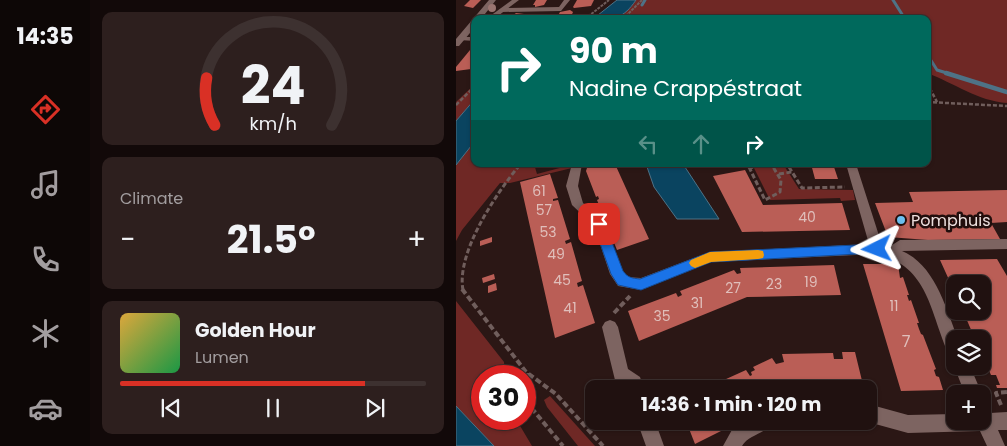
<!DOCTYPE html>
<meta charset="utf-8">
<style>
:root{--surface:#201110;--page:#2d1f1e;--text:#f1f3f6;--muted:#a29d9f;--line:#3d3130;--accent:#d93025}
body{margin:0;font-family:Poppins,sans-serif;background:var(--page);color:var(--text);height:100vh;display:flex;flex-direction:column;font-size:19px;white-space:nowrap}
*{box-sizing:border-box;margin:0}
p{font-size:16px;color:var(--muted)}
.icon{flex:none;width:28px;height:28px;fill:none;stroke:currentColor;stroke-width:2;stroke-linecap:round;stroke-linejoin:round}
.map{position:relative;flex:1;overflow:hidden}
.sheet{display:flex;flex-direction:column;gap:12px;padding:12px;background:#120909;width:366px}
.sheet>*{flex:none}
.hud{position:absolute;left:15px;top:15px;width:460px;height:152px;border-radius:10px;box-shadow:0 1px 4px #0004,0 0 0 1px var(--line);background:#00695c;color:#fff;overflow:hidden}
.buttons{position:absolute;left:490px;top:275px;display:grid;gap:10px}
.buttons a{display:grid;place-items:center;width:45px;height:45px;border-radius:10px;background:var(--surface);box-shadow:0 1px 4px #0004,0 0 0 1px var(--line);font-size:25px}
.speed{position:absolute;left:15px;top:365px;display:flex;gap:10px;font-size:25px;font-weight:700;text-align:center}
.speed>*{display:grid;place-content:center;width:65px;height:65px;border-radius:50%;background:var(--surface);box-shadow:0 1px 4px #0004,0 0 0 1px var(--line);line-height:1}
.speed .limit{border:8px solid #d22;background:#fff;color:#111}
.pin{position:absolute;display:grid;place-items:center;width:42px;height:42px;color:#fff;margin:-21px;border-radius:10px;box-shadow:0 2px 8px #0006}
.me{position:absolute;width:55px;margin:-28px;rotate:267deg;stroke-linejoin:round;filter:drop-shadow(0 0 4px #0008)}
.turn{display:flex;align-items:center;gap:18px;height:105px;padding:0 15px;font-size:22px}
.turn .icon{width:65px;height:65px;stroke-width:2.5}
.turn b{display:block;font-size:35px;line-height:42px}
.lanes{display:flex;align-items:center;height:48px;padding:0 15px;background:#0003;justify-content:center;gap:25px;direction:ltr}
.lanes .off{opacity:.35}
.big{font-size:38px;font-weight:700;line-height:1.1}
.sheet .card{flex:1;display:flex;flex-direction:column;justify-content:center;gap:8px;min-width:0;padding:0 18px;border-radius:10px;background:var(--page)}
.sheet .dial{align-items:center;gap:0}
.dial svg{height:130px;overflow:visible;fill:none;stroke:var(--line);stroke-width:7;stroke-linecap:round;text-anchor:middle}
.dial text{fill:var(--text);stroke:none}
.song{display:flex;align-items:center;gap:15px}
.cover{width:60px;height:60px;border-radius:8px;background:linear-gradient(135deg,hsl(40 70% 55%),hsl(140 70% 35%))}
.played{height:5px;border-radius:2px;background:linear-gradient(90deg,var(--accent) 80%,var(--line) 80%)}
.keys{display:flex;justify-content:space-around;direction:ltr}
.heat{display:flex;justify-content:space-between;align-items:center;font-size:28px;direction:ltr}
.trip{position:absolute;left:129px;top:380px;width:292px;height:50px;border-radius:10px;background:var(--surface);box-shadow:0 1px 4px #0004,0 0 0 1px var(--line);font-weight:700;line-height:50px;text-align:center}
main{display:flex;flex:1;min-height:0}
.tabs{display:flex;flex-direction:column;width:90px;justify-content:space-around;align-items:center;background:#0d0706;color:var(--muted)}
.tabs .icon{width:35px;height:35px}
.tabs .active{color:var(--accent)}
.tabs b{font-size:22px;color:var(--text)}
.map>svg:first-child{display:block}
.green{fill:#6f2825}
.water{fill:#0a4460;stroke:#4e7286}
.lines{fill:none;stroke-linecap:round;stroke-linejoin:round}
.stream-far1{stroke:#4e7286;stroke-width:3}
.stream{stroke:#4e7286;stroke-width:4.5}
.building{fill:#ba5e56}
.path-far3{stroke:#705e5c;stroke-width:2;stroke-dasharray:3 1;stroke-linecap:butt}
.path-far2{stroke:#705e5c;stroke-width:2.5;stroke-dasharray:4 2;stroke-linecap:butt}
.path-far1{stroke:#705e5c;stroke-width:3;stroke-dasharray:5 2.5;stroke-linecap:butt}
.path{stroke:#705e5c;stroke-width:4;stroke-dasharray:6 3;stroke-linecap:butt}
.pedestrian{fill:#7d6461;fill-rule:evenodd}
.minor{fill:#7d6461;fill-rule:evenodd}
.tree{fill:#9a7470}
.route{fill:#1a73e8;stroke:#114b97}
.slow{fill:#f59e0b}
.poi-dot{fill:#6dc2f3;stroke:#210e0c;stroke-width:2}
.labels{text-anchor:middle;dominant-baseline:central;stroke-width:5;stroke-linejoin:round;paint-order:stroke}
.number-label{font-size:14px;fill:#e0bfbb}
.poi-label{font-size:16px;fill:#eddfdd;stroke:#210e0c;text-anchor:start}
.near-number-label{font-size:16px;fill:#e0bfbb}
</style>
<main>
<nav class="tabs">
<b>14:35</b>
<svg class="icon active" aria-label="directions" viewBox="0 0 24 24"><path d="M12 3l9 9-9 9-9-9zM9 14v-3h6M13 9l2 2-2 2"/></svg>
<svg class="icon" aria-label="music" viewBox="0 0 24 24"><path d="M9 18V5l10-2v13"/><circle cx="6" cy="18" r="3"/><circle cx="16" cy="16" r="3"/></svg>
<svg class="icon" aria-label="phone" viewBox="0 0 24 24"><path d="M5 4h4l2 5-3 2q2 4 5 5l2-3 5 2v4C11 20 4 13 5 4z"/></svg>
<svg class="icon" aria-label="climate" viewBox="0 0 24 24"><path d="M12 3v18M4 7l16 10M4 17L20 7"/></svg>
<svg class="icon" aria-label="car" viewBox="0 0 24 24"><path d="M5 17H2v-5l4-1 3-4h7l3 4 3 1v5h-3M9 17h6M6 11h13"/><circle cx="7" cy="17" r="2"/><circle cx="17" cy="17" r="2"/></svg>
</nav>
<section class="sheet">
<div class="card dial"><svg viewBox="0 0 100 80">
<path d="M14 69A42 42 0 1 1 86 69"/>
<path d="M14 69A42 42 0 0 1 9 40" stroke="#d93025"/>
<text x="50" y="56" font-size="32" font-weight="700">24</text>
<text x="50" y="72" font-size="11">km/h</text>
</svg></div>
<div class="card"><p>Climate</p>
<div class="heat"><a>−</a><b class="big">21.5°</b><a>+</a></div>
</div>
<div class="card">
<div class="song"><i class="cover"></i><div><b>Golden Hour</b><p>Lumen</p></div></div>
<div class="played"></div>
<div class="keys"><svg class="icon" aria-label="previous" viewBox="0 0 24 24"><path d="M18 5L8 12l10 7zM5 5v14"/></svg><svg class="icon" aria-label="pause" viewBox="0 0 24 24"><path d="M8 5v14M16 5v14"/></svg><svg class="icon" aria-label="next" viewBox="0 0 24 24"><path d="M6 5l10 7-10 7zM19 5v14"/></svg></div>
</div>
</section>
<div class="map">
<svg width="551" height="446" viewBox="0 0 551 446">
<rect width="100%" height="100%" fill="#2b1715"/>
<!-- green -->
<g class="green">
<path d="M180 0H551V103C522 101 498 83 471 73V19H160L174 8Z"/>
<polygon points="19,84 19,99 0,121 0,102"/>
<polygon points="19,141 19,164 78,164 81,174 115,165 116,168 54,183 44,183 6,230 0,241 0,165"/>
<polygon points="296,164 327,164 343,189 397,190 399,200 385,201 384,198 314,200"/>
<polygon points="0,301 48,362 49,376 26,376 26,419 60,419 76,446 38,446 0,406"/>
<polygon points="94,396 139,446 122,446 91,407 88,400"/>
</g>
<!-- water -->
<g class="water">
<path d="M161 0H180C167 19 159 19 137 19Z"/>
<polygon points="19,99 19,141 0,165 0,121"/>
<polygon points="190,164 227,164 263,219 221,219 198,187"/>
<polygon points="0,406 38,446 0,446"/>
</g>
<g class="lines">
<!-- stream-far1 -->
<g class="stream-far1">
<polyline points="437,0 449,19"/>
<polyline points="186,5 189,0"/>
<polyline points="471,54 481,70 494,74"/>
</g>
<!-- stream -->
<polyline class="stream" points="490,73 551,92"/>
</g>
<!-- building -->
<g class="building">
<polygon points="14,0 25,0 17,8 8,6"/>
<polygon points="80,0 91,0 88,5 79,7 79,5 77,5"/>
<polygon points="121,0 138,0 135,6 118,8 117,7"/>
<polygon points="114,10 117,12 114,19 100,19 104,12"/>
<polygon points="60,13 68,14 65,19 52,19"/>
<polygon points="19,44 19,63 15,69 0,71 0,67"/>
<polygon points="127,164 159,164 193,239 161,250 141,200 143,199 142,196 140,197 130,171 131,168 129,168"/>
<polygon points="355,164 377,164 382,179 359,179"/>
<polygon points="289,170 307,205 386,203 394,230 286,232 257,176"/>
<polygon points="94,174 102,198 97,199 97,201 102,200 114,239 109,241 110,244 115,242 126,281 121,283 122,287 127,285 139,323 99,338 64,182"/>
<polygon points="551,190 551,222 535,223 544,239 472,240 432,237 419,203 457,202 453,192"/>
<polygon points="36,237 36,242 24,246 24,241"/>
<polygon points="541,259 551,276 551,388 541,388 540,385 544,385 540,375 535,375 526,355 526,339 519,339 507,311 526,311 526,284 499,284 499,293 484,260"/>
<polygon points="407,264 442,264 444,278 447,277 453,295 451,295 453,301 455,300 463,323 461,323 463,329 465,334 467,335 480,369 478,370 480,376 483,377 487,390 445,391"/>
<polygon points="378,265 385,295 291,297 183,341 172,311 220,293 222,297 226,295 224,291 278,270 281,274 285,273 284,268"/>
<polygon points="38,274 39,279 27,283 26,278"/>
<polygon points="40,283 41,290 32,293 32,286"/>
<polygon points="386,352 399,352 408,389 248,389 290,370 294,376 296,375 295,372 299,370 297,367 316,358 320,364 328,362 326,354 377,353 378,359 387,359"/>
<polygon points="230,421 285,421 239,444"/>
</g>
<g class="lines">
<!-- path-far3 -->
<g class="path-far3">
<polyline points="129,19 153,0"/>
<polyline points="167,19 186,0"/>
</g>
<!-- path-far2 -->
<g class="path-far2">
<polyline points="471,83 481,102"/>
<polyline points="471,102 551,106"/>
<polyline points="0,105 19,86"/>
<polyline points="243,164 252,164"/>
<polyline points="291,164 293,168"/>
<polyline points="314,164 318,168"/>
<polyline points="331,164 334,168"/>
<polyline points="61,168 65,164"/>
<polyline points="293,168 310,164"/>
</g>
<!-- path-far1 -->
<g class="path-far1">
<polyline points="293,167 309,200 324,192 325,180 317,167"/>
<polyline points="333,167 346,188 389,187"/>
<polyline points="293,168 297,167"/>
<polyline points="323,174 336,172"/>
<path d="M7 290C0 253 40 194 62 167"/>
</g>
<!-- path -->
<g class="path">
<polyline points="6,289 70,372 100,394 147,446"/>
<polyline points="158,313 174,296"/>
<polyline points="71,373 73,405 107,446"/>
<polyline points="545,405 540,393 551,392"/>
</g>
<!-- pedestrian -->
<g class="pedestrian">
<polygon points="108,0 114,0 105,11 46,12 43,10 46,8 103,7"/>
<polygon points="83,16 86,19 79,19"/>
<polygon points="5,37 19,37 19,41 3,40 3,38"/>
</g>
<!-- minor -->
<g class="minor">
<polygon points="33,0 40,0 25,19 19,19 19,27 3,46 0,46 0,39"/>
<polygon points="56,0 63,0 38,19 30,19"/>
<path d="M116 164H126L122 186 127 203 147 221 167 271 171 277 185 278 254 252 413 244 390 164H400L426 245 433 247 444 240 551 239V249L446 251C479 265 490 308 502 339H499V357L493 355C474 313 473 266 421 254L255 262 185 290 162 286 154 274 138 226 116 205 110 186Z"/>
<polygon points="154,320 159,322 162,327 172,369 184,377 188,389 171,389 159,380 146,327 149,322"/>
<polygon points="499,364 499,366 514,366 526,394 526,395 509,394 498,366"/>
<polygon points="412,404 452,415 499,414 499,421 526,421 527,407 533,410 534,413 551,412 551,430 542,430 549,446 531,446 524,431 452,433 412,422"/>
<polygon points="181,421 199,421 208,446 190,446"/>
<path d="M289 421H317C311 434 293 434 286 446H267L277 428Z"/>
</g>
</g>
<!-- trees -->
<circle class="tree" cx="36" cy="8" r="4"/>
<!-- route -->
<path class="route" d="M143 219 149 224 167 271C172 278 176 278 184 279L254 252 421 244 425 246 427 249 425 252 421 253 255 262 185 290 162 285 155 274 137 224Z"/>
<!-- slow -->
<polygon class="slow" points="302,250 307,251 308,255 307,258 302,259 255,262 239,268 235,266 233,263 235,260 254,252"/>
<!-- markers -->
<circle class="poi-dot" cx="445" cy="220" r="5"/>
<g class="labels">
<!-- number labels -->
<g class="number-label">
<text x="83" y="191">61</text>
<text x="88" y="210">57</text>
<text x="351" y="217">40</text>
<text x="92" y="232">53</text>
<text x="100" y="254">49</text>
<text x="106" y="280">45</text>
<text x="355" y="282">19</text>
<text x="318" y="284">23</text>
<text x="277" y="288">27</text>
<text x="241" y="303">31</text>
<text x="438" y="306">11</text>
<text x="114" y="308">41</text>
<text x="206" y="316">35</text>
</g>
<!-- poi labels -->
<g class="poi-label">
<text x="455" y="220">Pomphuis</text>
</g>
<!-- near-number labels -->
<g class="near-number-label">
<text x="450" y="341">7</text>
</g>
</g>
</svg>
<div class="buttons">
<a><svg class="icon" aria-label="search" viewBox="0 0 24 24"><circle cx="10" cy="10" r="6"/><path d="M15 15l6 6"/></svg></a>
<a><svg class="icon" aria-label="layers" viewBox="0 0 24 24"><path d="M12 4l9 5-9 5-9-5zM3 14l9 5 9-5"/></svg></a>
<a>+</a>
</div>
<div class="speed"><div class="limit">30</div></div>
<div class="pin" style="left:143px;top:224px;background:#d93025"><svg class="icon" aria-label="arrive" viewBox="0 0 24 24"><path d="M6 21V4h12l-3 4 3 4H6"/></svg></div>
<svg class="me" style="left:421px;top:249px" viewBox="-20 -20 40 40"><path d="M0-17L14 15 0 8-14 15z" fill="#1a73e8" stroke="#fff" stroke-width="4"/></svg>
<div class="trip">14:36 · 1 min · 120 m</div>
<div class="hud">
<div class="turn"><svg class="icon" aria-label="right" viewBox="0 0 24 24"><path d="M7 20v-9h11M14 6l5 5-5 5"/></svg><div><b>90 m</b>Nadine Crappéstraat</div></div>
<div class="lanes"><svg class="icon off" aria-label="left" viewBox="0 0 24 24"><path d="M17 20v-9H6M10 6l-5 5 5 5"/></svg><svg class="icon off" aria-label="ahead" viewBox="0 0 24 24"><path d="M12 20V5M6 11l6-6 6 6"/></svg><svg class="icon" aria-label="right" viewBox="0 0 24 24"><path d="M7 20v-9h11M14 6l5 5-5 5"/></svg></div>
</div>
</div>
</main>
